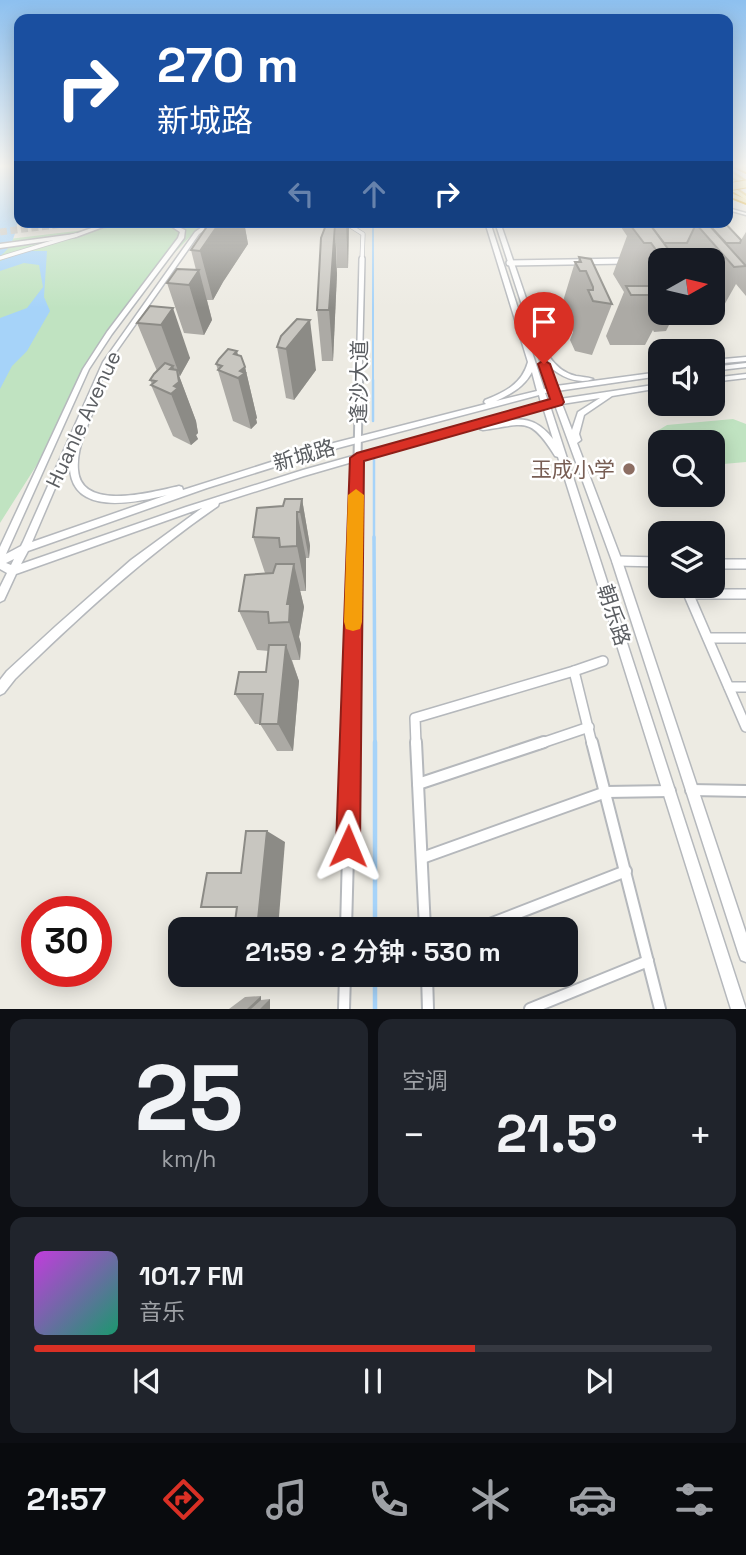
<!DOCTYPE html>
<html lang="zh">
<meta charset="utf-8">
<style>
:root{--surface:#171b24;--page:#20242c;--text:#f1f3f6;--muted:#9ea1a6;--line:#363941;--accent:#d93025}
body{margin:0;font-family:"Space Grotesk","Noto Sans SC",sans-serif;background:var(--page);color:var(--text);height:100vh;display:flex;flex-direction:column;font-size:26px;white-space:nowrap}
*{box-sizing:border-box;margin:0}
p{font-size:23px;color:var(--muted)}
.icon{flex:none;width:38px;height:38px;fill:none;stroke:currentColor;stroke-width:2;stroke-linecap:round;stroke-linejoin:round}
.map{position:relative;height:1009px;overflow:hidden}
.sheet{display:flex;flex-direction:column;gap:10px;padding:10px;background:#0d0f14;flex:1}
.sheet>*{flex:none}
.banner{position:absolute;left:14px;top:14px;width:719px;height:214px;border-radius:14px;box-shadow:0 4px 18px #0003;background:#1a4fa0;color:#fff;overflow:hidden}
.needle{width:46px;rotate:82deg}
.fabs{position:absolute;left:648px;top:248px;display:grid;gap:14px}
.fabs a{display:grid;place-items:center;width:77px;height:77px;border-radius:14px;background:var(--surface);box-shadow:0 4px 18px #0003;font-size:35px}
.speed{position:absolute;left:21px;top:896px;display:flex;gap:14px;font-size:35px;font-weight:700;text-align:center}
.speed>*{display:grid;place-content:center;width:91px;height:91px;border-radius:50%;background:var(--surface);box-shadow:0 4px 18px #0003;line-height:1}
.speed .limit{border:10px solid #d22;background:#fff;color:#111}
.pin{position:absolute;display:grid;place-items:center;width:60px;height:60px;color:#fff;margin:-72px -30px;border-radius:50% 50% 50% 0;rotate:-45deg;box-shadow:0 0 7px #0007}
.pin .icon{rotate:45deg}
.me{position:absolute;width:77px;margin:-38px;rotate:1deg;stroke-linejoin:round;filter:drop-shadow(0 0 5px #0008)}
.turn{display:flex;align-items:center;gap:24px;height:147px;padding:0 28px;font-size:32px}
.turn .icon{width:91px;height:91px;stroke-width:2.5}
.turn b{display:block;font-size:49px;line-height:60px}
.lanes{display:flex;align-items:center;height:66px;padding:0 28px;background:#0003;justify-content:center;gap:35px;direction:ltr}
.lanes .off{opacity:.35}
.big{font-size:52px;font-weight:600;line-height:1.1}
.sheet .widget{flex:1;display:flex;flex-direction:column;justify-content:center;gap:10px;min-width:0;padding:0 24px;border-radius:14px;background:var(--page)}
.sheet .dial{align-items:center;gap:0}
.dial b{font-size:91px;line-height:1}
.song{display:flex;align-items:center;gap:21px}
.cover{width:84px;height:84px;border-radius:10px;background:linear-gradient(135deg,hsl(290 70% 55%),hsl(160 70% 35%))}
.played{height:7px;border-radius:4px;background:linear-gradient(90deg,var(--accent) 65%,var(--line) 65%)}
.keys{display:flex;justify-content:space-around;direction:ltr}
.heat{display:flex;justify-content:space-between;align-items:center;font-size:38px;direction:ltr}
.sheet .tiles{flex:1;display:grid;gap:10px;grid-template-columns:1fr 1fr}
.widget:last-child{grid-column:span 2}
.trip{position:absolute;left:168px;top:917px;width:410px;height:70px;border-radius:14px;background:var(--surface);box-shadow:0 4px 18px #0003;font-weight:600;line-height:70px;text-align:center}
.tabs{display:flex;height:112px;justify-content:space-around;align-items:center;background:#090b0e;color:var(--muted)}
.tabs .icon{width:49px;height:49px}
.tabs .selected{color:var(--accent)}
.tabs b{font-size:32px;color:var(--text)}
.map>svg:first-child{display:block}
.green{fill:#c0e3c1}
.water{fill:#a6d3f9}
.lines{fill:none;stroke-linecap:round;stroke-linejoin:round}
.stream-far3{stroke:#a6d3f9;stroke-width:2}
.stream-far2{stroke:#a6d3f9;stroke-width:2.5}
.stream-far1{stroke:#a6d3f9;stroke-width:3.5}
.stream{stroke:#a6d3f9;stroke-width:4.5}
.trunk-tunnel{stroke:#c8c8c3;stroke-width:7;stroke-dasharray:7 3.5;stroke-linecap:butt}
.minor-far4-casing{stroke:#b5b8bc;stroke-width:5}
.minor-far3-casing{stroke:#b5b8bc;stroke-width:8}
.minor-far2-casing{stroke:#b5b8bc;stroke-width:10}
.minor-far1-casing{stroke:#b5b8bc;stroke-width:12}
.minor-casing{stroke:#b5b8bc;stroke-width:14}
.tertiary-casing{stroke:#b5b8bc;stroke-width:3}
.primary-casing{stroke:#e8c660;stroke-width:4}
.trunk-casing{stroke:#e1a50e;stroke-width:4}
.minor-far4{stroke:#fff;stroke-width:3.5}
.minor-far3{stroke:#fff;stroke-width:5}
.minor-far2{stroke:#fff;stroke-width:6}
.minor-far1{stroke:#fff;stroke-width:9}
.minor{stroke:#fff;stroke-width:10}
.tertiary{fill:#fff;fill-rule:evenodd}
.primary{fill:#faefab;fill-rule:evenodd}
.trunk{fill:#f8e79e;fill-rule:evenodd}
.trunk-bridge-casing{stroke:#e1a50e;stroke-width:9;stroke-linecap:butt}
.trunk-bridge{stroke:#f8e79e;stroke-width:7}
.wall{fill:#acaaa5}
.shaded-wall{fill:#8c8b86}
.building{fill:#c8c6c0;stroke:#8c8b86;stroke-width:2}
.route{fill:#d93025;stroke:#8d1f18;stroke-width:2}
.slow{fill:#f59e0b}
.education-dot{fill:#8d6e63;stroke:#fff;stroke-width:2.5}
.labels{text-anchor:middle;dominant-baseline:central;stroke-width:5;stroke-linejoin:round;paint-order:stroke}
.street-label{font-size:21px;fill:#5b5e62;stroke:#fff}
.education-label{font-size:21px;fill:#785e54;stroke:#fff;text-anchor:end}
</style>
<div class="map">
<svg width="746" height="1009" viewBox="0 0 746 1009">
<rect width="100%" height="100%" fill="#edebe3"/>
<!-- green -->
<g class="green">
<polygon points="153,222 204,222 135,294 81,371 38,463 0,523 0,240"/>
<polygon points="733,419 746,424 746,462 712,465 712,443 660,444 657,431 667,425"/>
</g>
<!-- water -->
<g class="water">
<path d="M0 166H19C19 191 24 241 0 256Z"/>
<polygon points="27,251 47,251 44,297 50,311 27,351 12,366 0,389 0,318 27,308 43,287 39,265 24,263 0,271 0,261"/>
</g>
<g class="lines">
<!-- stream-far3 -->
<polyline class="stream-far3" points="373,222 373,381"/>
<!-- stream-far2 -->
<g class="stream-far2">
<polyline points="373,380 373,421"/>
<polyline points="374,457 374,539"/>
</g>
<!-- stream-far1 -->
<polyline class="stream-far1" points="374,537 375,744"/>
<!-- stream -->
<g class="stream">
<polyline points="375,742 375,929"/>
<polyline points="375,975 375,1009"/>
</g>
<!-- trunk-tunnel -->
<polyline class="trunk-tunnel" points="0,232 80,222"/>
<!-- minor-far4 casing -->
<g class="minor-far4-casing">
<g id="minor-far4">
<polyline points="344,222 363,234 362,260"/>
<polyline points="0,258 76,235"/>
</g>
</g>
<!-- minor-far3 casing -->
<g class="minor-far3-casing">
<g id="minor-far3">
<polyline points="509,263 626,261"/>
<polyline points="359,381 362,259"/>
</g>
</g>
<!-- minor-far2 casing -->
<g class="minor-far2-casing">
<polyline id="minor-far2" points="356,539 359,380"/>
</g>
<!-- minor-far1 casing -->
<g class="minor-far1-casing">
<g id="minor-far1">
<polyline points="617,561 660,562"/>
<polyline points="712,564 746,564"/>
<polyline points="685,586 746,727"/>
<polyline points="689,594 746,594"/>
<polyline points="708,638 746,638"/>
<polyline points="574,671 603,661"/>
<polyline points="729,687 746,687"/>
<polyline points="351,744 356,537"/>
<polyline points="416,744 415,718 574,671 592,744"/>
<polyline points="539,744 589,727"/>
</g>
</g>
<!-- minor casing -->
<g class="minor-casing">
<g id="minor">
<polyline points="416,742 425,929"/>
<polyline points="592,742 660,1009"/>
<polyline points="418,784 544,742"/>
<polyline points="691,790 746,791"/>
<polyline points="422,858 606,792 670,791"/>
<polyline points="346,929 351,742"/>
<polyline points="477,929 626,871"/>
<polyline points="427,975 428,1009"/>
<polyline points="344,1009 345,975"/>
<polyline points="530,1009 648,961"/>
</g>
</g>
<!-- tertiary casing -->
<g class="tertiary-casing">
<g id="tertiary">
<polygon points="728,208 746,213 746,215 728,210"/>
<path d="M152 222 172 224 185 230 184 238 112 334 89 369 6 554 21 546 23 542 103 362 195 232 209 222H215L199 234 109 362 92 404 95 406C88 426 76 448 78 470 81 512 153 492 179 486L182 487 183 490 318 447 486 404 484 402 485 400C505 392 522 384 528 362L485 222H490L544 389 549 388 495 222H500L545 354 548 355C555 365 563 373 576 376 582 377 587 377 593 379 578 385 559 376 548 365L556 386 660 372V376L557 391 560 399 660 384V388L612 396 584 415 579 434 581 440 577 443 622 561 746 933V962L741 960 739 955 612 561 555 405 550 406 746 1009H731L558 457 555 456C530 416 526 424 483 430L480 429V425L304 476 219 503 218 506C144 557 79 617 15 679L4 693 0 695V680L7 671 56 626 131 560 202 508 16 574 4 600 0 602V587L7 573 0 569V547L83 369 107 332 178 238 180 232 171 226ZM532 372 537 391 496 401C511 394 524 387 532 372ZM550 392 554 400 548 401 545 393ZM539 395 541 403 303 470 186 507 21 564 28 551 207 488 319 453ZM600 398 578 412 572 430 562 404ZM543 407 553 439C531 411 515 420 484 424ZM71 451C60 517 126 505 167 495L32 542ZM14 559 11 565 6 563Z"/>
<polygon points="119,223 121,223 121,225 103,227 76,237 0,248 0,244 75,234 100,225"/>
<polygon points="746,357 746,361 712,364 712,360"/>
<polygon points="746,363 746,367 712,371 712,367"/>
<polygon points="746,374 746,378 712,382 712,378"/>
</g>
</g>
<!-- primary casing -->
<g class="primary-casing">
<g id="primary">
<polygon points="728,170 746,182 746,186 728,174"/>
<polygon points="728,184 746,196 746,200 728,188"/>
</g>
</g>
<!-- trunk casing -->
<g class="trunk-casing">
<g id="trunk">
<polygon points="734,166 746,168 746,172 735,167"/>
<polygon points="728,192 746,199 746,203 728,196"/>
</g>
</g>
<!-- minor-far4 -->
<use href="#minor-far4" class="minor-far4"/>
<!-- minor-far3 -->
<use href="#minor-far3" class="minor-far3"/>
<!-- minor-far2 -->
<use href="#minor-far2" class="minor-far2"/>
<!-- minor-far1 -->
<use href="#minor-far1" class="minor-far1"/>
<!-- minor -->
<use href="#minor" class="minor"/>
<!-- tertiary -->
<use href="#tertiary" class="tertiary"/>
<!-- primary -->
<use href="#primary" class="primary"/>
<!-- trunk -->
<use href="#trunk" class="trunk"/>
<!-- trunk-bridge casing -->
<g class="trunk-bridge-casing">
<polyline id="trunk-bridge" points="728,187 746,184"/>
</g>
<!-- trunk-bridge -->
<use href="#trunk-bridge" class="trunk-bridge"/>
</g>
<!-- wall -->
<g class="wall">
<polygon points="210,222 244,222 248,244 223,282 213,300 207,300 212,320 204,335 184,333 167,283 196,270 191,250"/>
<polygon points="335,222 349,222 348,268 337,268"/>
<polygon points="623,222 724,222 741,240 746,232 746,296 736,284 718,316 706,317 704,313 712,313 712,261 679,261 682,253 672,253 677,261 660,261 660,313 675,313 666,331 654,332 653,330 645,345 610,345 606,336 624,292 613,274 627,236 621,227"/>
<polygon points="579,257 612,304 592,355 575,351 570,340 573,332 569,321 564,321 560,311 575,262 578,262"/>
<polygon points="337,273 333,361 322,361 317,310"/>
<polygon points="150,306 190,358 180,376 179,376 196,421 198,433 196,435 198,439 191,445 173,436 151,385 152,384 150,380 157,371 137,323"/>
<polygon points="281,336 316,370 294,400 286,398 277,347"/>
<polygon points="216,364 245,367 257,418 256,419 257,423 251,429 233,421"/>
<polygon points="302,499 310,546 309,558 306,558 306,591 300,591 304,607 299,637 301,644 300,660 292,660 299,681 293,751 277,751 260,724 255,724 235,694 266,672 269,651 257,650 239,611 265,573 253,537 283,506"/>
<polygon points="261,996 261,1000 270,999 270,1009 229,1009 245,997"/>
</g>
<!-- shaded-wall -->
<g class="shaded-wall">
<polygon points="220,222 244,222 248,244 223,282 213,300 200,251"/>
<polygon points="346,222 349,222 348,268"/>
<polygon points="335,225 337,273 333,361 329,310"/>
<polygon points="199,270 212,320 204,335 189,285"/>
<polygon points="173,308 190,358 180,376 161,325"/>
<polygon points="310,320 316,370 294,400 286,349"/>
<polygon points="237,351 242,370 245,367 257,418 256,419 257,423 251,429 238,378 234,354"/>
<polygon points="173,366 179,381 177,370 196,421 198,433 196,435 198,439 191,445 171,394 174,386 170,369"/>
<polygon points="302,499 310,546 309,558 300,512"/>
<polygon points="297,512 306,558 306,591 297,546"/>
<polygon points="294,564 304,607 299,637 301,644 300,660 289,622 287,604"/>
<polygon points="286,645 299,681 293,751 278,724"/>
<polygon points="267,831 285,842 278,929 257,929"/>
<polygon points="261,996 261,1000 251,1009 247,1009"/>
<polygon points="270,999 270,1009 260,1009"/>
</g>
<!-- building -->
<g class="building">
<polygon points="210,222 220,222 200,251 191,250"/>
<polygon points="629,222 724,222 741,240 740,243 726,243 709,225 696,224 687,243 664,243 651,226 631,226"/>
<polygon points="696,224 709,225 746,266 734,267"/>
<polygon points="326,225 335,225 329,310 317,310 321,238"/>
<polygon points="631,226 651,226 677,261 664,261 651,243 644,243"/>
<polygon points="579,257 591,259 612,304 593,301 588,290 593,290 593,287 586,271 580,271 575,262 581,262"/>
<polygon points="177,269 199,270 189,285 167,283"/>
<polygon points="626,286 660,286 660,295 631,295"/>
<polygon points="150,306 173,308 161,325 137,323"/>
<polygon points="297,319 310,320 286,349 277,347 281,336"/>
<polygon points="228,349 237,351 234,354 241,356 245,367 240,371 245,373 238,378 218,370 222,366 216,364 219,359"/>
<polygon points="165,363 173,366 170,369 177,370 179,382 174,386 178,388 171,394 151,385 156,381 150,380 154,374"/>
<polygon points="285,499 302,499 300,512 297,512 297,546 280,547 279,538 253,537 257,508 283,506"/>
<polygon points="276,564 294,564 287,604 290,604 289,622 269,623 268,612 239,611 245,575 273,573"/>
<polygon points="269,645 286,645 278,724 260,724 263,694 235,694 239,672 266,672"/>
<polygon points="246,831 267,831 257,929 234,929 237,907 201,907 207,873 241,873"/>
</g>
<!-- sky -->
<linearGradient id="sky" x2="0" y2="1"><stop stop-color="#8dc0ef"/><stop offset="0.54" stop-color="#f7f6f2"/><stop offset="1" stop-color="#f7f6f2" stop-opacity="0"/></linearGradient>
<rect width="746" height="308" fill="url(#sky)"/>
<!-- route -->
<polygon class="route" points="544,360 550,364 564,402 562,405 364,461 360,846 356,855 348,858 339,855 336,846 350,458 357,453 550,399 538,364"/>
<!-- slow -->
<polygon class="slow" points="356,489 364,495 362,622 360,629 353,631 346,629 344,622 348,495"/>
<!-- markers -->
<circle class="education-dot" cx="629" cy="469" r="7"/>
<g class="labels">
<!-- street labels -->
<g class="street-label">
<text transform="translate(359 382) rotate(-89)">逢沙大道</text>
<text transform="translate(83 419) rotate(-65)">Huanle Avenue</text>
<text transform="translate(304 455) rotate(-16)">新城路</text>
<text transform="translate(614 615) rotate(72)">朝乐路</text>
</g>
<!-- education labels -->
<g class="education-label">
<text x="615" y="469">玉成小学</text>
</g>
</g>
</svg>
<div class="fabs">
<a><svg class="needle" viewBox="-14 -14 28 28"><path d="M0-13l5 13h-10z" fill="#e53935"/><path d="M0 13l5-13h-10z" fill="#9ea1a6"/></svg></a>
<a><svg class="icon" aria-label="sound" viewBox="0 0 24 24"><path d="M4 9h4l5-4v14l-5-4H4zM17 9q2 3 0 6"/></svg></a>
<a><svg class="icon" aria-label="search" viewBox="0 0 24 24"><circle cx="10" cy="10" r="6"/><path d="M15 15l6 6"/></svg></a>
<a><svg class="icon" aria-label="layers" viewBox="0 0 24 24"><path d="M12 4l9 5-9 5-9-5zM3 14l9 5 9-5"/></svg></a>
</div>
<div class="speed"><div class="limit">30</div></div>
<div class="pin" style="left:544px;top:364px;background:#d93025"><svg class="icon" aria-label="arrive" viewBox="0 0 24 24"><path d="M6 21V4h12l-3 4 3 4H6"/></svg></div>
<svg class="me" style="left:348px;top:846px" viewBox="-20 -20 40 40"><path d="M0-17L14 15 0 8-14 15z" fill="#d93025" stroke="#fff" stroke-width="4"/></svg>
<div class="trip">21:59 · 2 分钟 · 530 m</div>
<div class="banner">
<div class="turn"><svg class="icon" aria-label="right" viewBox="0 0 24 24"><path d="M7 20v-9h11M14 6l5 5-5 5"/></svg><div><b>270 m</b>新城路</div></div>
<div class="lanes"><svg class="icon off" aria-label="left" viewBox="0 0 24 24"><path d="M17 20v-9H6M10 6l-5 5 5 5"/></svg><svg class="icon off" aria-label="ahead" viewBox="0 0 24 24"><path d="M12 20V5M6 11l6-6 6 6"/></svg><svg class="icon" aria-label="right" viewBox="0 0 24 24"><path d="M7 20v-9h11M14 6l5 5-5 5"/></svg></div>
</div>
</div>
<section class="sheet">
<div class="tiles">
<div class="widget dial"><b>25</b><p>km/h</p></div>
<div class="widget"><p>空调</p>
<div class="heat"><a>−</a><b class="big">21.5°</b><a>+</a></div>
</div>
<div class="widget">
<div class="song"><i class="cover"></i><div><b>101.7 FM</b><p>音乐</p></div></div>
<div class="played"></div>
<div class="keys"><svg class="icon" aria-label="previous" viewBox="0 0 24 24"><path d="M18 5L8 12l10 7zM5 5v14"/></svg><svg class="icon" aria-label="pause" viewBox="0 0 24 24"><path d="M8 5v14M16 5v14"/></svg><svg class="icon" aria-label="next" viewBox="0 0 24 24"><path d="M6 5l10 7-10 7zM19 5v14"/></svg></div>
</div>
</div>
</section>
<nav class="tabs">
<b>21:57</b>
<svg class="icon selected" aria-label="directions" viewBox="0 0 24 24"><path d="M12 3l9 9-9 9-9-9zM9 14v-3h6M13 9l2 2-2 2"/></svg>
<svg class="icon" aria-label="music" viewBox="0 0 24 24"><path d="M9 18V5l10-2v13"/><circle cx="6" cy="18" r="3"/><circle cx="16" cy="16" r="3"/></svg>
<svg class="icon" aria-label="phone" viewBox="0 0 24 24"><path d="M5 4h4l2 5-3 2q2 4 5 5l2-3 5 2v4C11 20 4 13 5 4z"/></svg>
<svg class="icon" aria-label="climate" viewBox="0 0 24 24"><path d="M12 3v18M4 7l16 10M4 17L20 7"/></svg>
<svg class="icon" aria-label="car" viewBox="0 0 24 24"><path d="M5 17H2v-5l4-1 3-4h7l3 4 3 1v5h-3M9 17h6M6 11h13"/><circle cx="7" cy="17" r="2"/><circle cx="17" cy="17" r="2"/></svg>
<svg class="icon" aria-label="filters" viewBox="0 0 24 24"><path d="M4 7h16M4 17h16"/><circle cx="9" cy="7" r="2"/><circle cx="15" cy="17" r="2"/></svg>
</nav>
